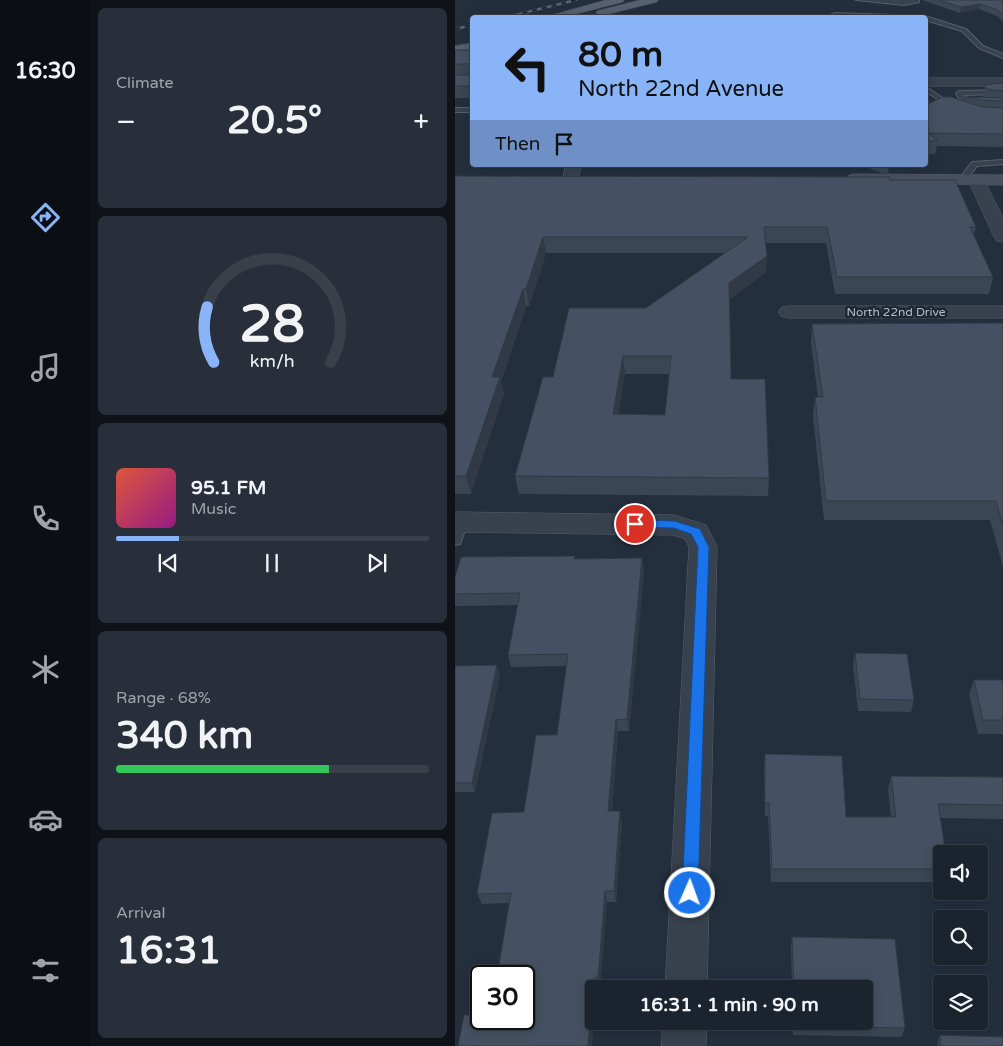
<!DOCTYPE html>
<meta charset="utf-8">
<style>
:root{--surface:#1b232e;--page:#282f3a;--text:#f1f3f6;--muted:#a0a4aa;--line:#39404a;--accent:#8ab4f8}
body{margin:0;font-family:"Varela Round",sans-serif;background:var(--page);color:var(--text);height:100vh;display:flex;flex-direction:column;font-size:19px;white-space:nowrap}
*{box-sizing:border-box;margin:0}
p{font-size:16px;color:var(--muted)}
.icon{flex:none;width:28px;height:28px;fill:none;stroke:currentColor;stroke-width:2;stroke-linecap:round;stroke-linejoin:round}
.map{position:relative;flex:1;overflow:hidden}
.details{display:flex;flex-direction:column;gap:8px;padding:8px;background:#0f1319;width:365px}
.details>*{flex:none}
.guide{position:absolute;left:15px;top:15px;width:458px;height:152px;border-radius:5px;box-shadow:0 2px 12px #0003,0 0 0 1px var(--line);background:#8ab4f8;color:#111;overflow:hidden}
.tools{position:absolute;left:478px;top:845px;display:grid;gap:10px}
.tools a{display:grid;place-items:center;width:55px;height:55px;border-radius:5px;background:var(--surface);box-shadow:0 2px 12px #0003,0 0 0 1px var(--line);font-size:25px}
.speed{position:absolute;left:15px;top:965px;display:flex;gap:10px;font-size:25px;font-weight:700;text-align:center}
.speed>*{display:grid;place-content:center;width:65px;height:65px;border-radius:50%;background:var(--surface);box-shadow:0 2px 12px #0003,0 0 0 1px var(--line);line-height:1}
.speed .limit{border:2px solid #111;border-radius:8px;background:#fff;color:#111}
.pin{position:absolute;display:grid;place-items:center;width:42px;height:42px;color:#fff;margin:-21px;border:2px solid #fff;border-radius:50%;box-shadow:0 1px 5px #0007}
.me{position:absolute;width:55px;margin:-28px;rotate:2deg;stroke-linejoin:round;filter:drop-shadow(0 0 4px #0008)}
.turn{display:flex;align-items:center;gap:18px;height:105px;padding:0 25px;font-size:22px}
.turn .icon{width:65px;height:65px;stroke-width:2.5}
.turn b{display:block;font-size:35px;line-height:42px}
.then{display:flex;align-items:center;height:48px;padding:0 25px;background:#0003;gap:10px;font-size:19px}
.big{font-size:38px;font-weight:800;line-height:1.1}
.details .tile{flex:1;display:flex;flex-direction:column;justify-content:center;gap:8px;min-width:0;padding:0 18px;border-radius:8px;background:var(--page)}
.details .dial{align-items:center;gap:0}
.dial svg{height:130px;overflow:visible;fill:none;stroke:var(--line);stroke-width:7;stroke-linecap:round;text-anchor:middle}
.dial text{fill:var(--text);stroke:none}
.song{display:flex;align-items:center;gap:15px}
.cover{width:60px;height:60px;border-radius:8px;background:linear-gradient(135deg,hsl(10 70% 55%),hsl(310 70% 35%))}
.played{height:5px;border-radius:2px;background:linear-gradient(90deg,var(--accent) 20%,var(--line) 20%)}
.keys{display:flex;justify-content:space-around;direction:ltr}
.heat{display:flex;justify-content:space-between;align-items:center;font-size:28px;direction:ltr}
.charge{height:8px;border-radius:4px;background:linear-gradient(90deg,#34c759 68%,var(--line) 0)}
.trip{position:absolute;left:130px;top:980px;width:288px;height:50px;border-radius:5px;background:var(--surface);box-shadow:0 2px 12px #0003,0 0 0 1px var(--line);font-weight:800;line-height:50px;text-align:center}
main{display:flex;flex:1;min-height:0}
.dock{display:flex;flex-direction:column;width:90px;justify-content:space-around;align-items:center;background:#0b0e12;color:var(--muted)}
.dock .icon{width:35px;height:35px}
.dock .selected{color:var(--accent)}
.dock b{font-size:22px;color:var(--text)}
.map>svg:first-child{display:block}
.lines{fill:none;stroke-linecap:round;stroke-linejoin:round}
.lane-casing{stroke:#565f6c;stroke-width:2}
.street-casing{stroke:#565f6c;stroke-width:1}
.secondary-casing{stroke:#565f6c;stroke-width:1}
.primary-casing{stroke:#414a57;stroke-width:1}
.lane{fill:#38414e;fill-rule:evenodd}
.street{fill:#38414e;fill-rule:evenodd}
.secondary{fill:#465061;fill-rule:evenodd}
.primary{fill:#56606e;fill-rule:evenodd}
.rail-casing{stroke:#5a6575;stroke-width:2.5}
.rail{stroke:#1d2633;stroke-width:2;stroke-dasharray:5;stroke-linecap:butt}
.wall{fill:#3b4654;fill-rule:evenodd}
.shaded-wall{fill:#303945}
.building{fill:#455162;stroke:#303945;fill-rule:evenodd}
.route{fill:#1a73e8;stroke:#114b97}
.labels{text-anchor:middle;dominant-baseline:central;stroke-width:5;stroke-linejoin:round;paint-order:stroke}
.far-street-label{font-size:12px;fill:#b4bcc9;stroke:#1d2633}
</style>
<main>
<nav class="dock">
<b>16:30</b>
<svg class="icon selected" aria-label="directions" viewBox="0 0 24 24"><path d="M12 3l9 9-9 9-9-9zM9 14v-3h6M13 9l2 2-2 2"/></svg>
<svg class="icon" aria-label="music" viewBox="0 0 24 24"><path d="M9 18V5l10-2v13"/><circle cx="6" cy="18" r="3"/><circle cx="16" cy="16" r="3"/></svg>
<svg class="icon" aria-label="phone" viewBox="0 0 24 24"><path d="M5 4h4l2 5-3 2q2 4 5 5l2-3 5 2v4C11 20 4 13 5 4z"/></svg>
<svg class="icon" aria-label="climate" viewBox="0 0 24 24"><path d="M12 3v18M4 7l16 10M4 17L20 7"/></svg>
<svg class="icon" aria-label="car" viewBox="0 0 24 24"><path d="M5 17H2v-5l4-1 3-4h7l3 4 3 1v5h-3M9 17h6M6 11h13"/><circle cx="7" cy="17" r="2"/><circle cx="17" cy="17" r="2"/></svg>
<svg class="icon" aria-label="filters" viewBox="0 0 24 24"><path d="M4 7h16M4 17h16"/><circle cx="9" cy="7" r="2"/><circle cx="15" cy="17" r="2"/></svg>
</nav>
<section class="details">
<div class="tile"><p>Climate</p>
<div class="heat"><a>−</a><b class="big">20.5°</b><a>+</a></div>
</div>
<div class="tile dial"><svg viewBox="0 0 100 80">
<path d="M14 69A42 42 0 1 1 86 69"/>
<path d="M14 69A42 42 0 0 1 10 35" stroke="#8ab4f8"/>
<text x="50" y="56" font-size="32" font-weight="700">28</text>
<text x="50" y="72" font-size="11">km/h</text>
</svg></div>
<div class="tile">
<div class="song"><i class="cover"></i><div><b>95.1 FM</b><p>Music</p></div></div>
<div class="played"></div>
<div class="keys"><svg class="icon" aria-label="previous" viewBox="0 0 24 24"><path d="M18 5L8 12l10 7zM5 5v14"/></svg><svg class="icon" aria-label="pause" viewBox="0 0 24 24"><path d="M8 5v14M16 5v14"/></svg><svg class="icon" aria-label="next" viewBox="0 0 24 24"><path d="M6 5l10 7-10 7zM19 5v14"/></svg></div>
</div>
<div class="tile"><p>Range · 68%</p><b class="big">340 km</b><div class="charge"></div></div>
<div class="tile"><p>Arrival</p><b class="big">16:31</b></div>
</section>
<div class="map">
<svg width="548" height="1046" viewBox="0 0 548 1046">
<rect width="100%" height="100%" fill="#242f3e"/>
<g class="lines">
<!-- lane casing -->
<g class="lane-casing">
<g id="lane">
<polygon points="401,0 464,0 464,2 449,5"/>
<polygon points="380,13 470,16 511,29 528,46 548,54 548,58 524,48 507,31 470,20 470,18 368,18"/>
<polygon points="470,86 501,107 501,109 497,109 470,91"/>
<path d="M548 90V94L508 95 520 102 548 104V108C533 107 507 110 501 93L504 91Z"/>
<rect x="0" y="108" width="18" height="4"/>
<polygon points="548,160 548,164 522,166 510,182 503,180 517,162"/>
<polygon points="6,517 11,519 13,522 5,544 0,545 0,521"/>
</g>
</g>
<!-- street casing -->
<g class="street-casing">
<g id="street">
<rect x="470" y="78" width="78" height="8"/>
<polygon points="111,165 127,165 122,181 110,181 108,178"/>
<polygon points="521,175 527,177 529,180 548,218 548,242 542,241 539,237 513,180 515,177"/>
<polygon points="333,306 548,306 548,318 333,318 326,316 323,312 326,308"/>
<polygon points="0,512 219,515 251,525 262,547 252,989 210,989 234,547 230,539 218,535 0,532"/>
<polygon points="208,1021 252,1021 251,1046 207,1046"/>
</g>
</g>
<!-- secondary casing -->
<g class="secondary-casing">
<polygon id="secondary" points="399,174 548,175 548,185 393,182 391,179 393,176"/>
</g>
<!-- primary casing -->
<g class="primary-casing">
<g id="primary">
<polygon points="151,0 169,0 168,2 106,18 86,18"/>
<polygon points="185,0 203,0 202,2 146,16 141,13 142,11"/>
<polygon points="18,43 18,50 0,54 0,46"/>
</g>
</g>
<!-- lane -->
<use href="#lane" class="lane"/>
<!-- street -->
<use href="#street" class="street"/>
<!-- secondary -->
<use href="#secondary" class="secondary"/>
<!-- primary -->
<use href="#primary" class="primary"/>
<!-- rail casing -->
<g class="rail-casing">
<g id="rail">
<polyline points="48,18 121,0"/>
<polyline points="0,29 18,25"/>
</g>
</g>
<!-- rail -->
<use href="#rail" class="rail"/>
</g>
<!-- wall -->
<g class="wall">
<polygon points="467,0 548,0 548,22 542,16 524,9 505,13"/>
<rect x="0" y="50" width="18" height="48"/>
<polygon points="548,83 548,147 482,146 480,154 470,154 470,105 511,102 512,97 528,97 530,85"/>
<polygon points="404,165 434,165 433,173 427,173"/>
<path d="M0 176 435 180 521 227 519 235 538 277 534 294H380L371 243H311V272L275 299 276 379 314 478 313 496 64 494 60 476 98 377 191 308 270 253H91L74 306H71L46 382 49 394 16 494H0ZM170 374H214L210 415H163Z"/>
<polygon points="548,323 548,567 535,520 369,520 358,416 360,397 363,397 356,343 357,324"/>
<polygon points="187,558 189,571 174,731 163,731 157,811 167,822 161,902 152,902 145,987 142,988 142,989 139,989 69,1019 54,903 27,904 22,894 69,812 102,735 112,666 56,667 53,655 63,605 0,606 0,577 120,559"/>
<polygon points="400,653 459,700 456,712 403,711 398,665"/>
<polygon points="0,666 45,675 20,792 0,792"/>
<polygon points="519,680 548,680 548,734 523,734 514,694"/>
<polygon points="310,754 391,817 436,817 433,789 436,776 548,777 548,819 485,818 486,882 316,882 313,816 310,816 309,768"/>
<polygon points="337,937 440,939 450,1028 446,1037 338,1035 338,1021 409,1021 409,989 337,989 336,947"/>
<polygon points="485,1035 548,1046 483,1046 483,1040"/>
</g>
<!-- shaded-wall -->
<g class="shaded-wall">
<polygon points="525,4 524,9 505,13 506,7"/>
<polygon points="88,237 91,253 74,306 71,289"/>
<polygon points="312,256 311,272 274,300 274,283"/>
<polygon points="68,289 71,306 46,382 49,394 16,494 11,476 37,377"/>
<polygon points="168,356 170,374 160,432 158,414"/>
<polygon points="187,558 189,571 174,731 172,719"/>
<polygon points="42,665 45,675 20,792 17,783"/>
<polygon points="161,720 163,731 156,822 153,811"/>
<polygon points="165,811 167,822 161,902 159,891"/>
<polygon points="150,891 152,902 145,987 143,978"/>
<polygon points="139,978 142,988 142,989 139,989 139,1021 137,1046 133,1046"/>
</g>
<!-- building -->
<g class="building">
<polygon points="484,0 548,0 548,15 543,10 525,4 506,7"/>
<polygon points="0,50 18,50 18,86 0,86 0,75 17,75 17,64 0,64"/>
<polygon points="548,83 548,91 532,89 530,85"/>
<polygon points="488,97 496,97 527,107 548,108 548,134 473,133 483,141 470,141 470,105"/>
<polygon points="512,97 548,98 548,101 526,100"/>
<path d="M0 176 435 177V180H500L521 227H515L538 277H382L372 227H309L312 256 274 283 276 379H310L314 478 60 476 88 377H98L114 308H191L293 237H88L71 289H68L37 377H45L11 476H0ZM168 356H216L210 415 158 414Z"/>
<polygon points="548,323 548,526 541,501 371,501 360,397 368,397 357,324"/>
<polygon points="120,556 119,559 187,558 172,719 161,720 153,811 165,811 159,891 150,891 143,978 139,978 133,1046 3,1046 9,1015 26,1015 26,1019 69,1019 69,976 42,976 56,893 22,894 37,813 69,812 81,735 102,735 113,654 53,655 65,593 0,594 0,577 6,557"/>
<polygon points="400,653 452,654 459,700 405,699"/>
<polygon points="42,665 17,783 0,783 0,666"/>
<polygon points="519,680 548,680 548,720 528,720"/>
<polygon points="310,754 387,756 391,817 441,817 436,776 548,777 548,805 483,804 491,854 486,854 486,869 317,869 314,803 310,803"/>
<polygon points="337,937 440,939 450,1028 340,1026 340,1021 409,1021 409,989 339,989"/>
<polygon points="485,1035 548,1037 548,1046 486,1046"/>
</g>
<!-- route -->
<polygon class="route" points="180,520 219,521 245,529 254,547 243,893 241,899 235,901 229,899 227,893 243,547 236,534 219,528 176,527 175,524"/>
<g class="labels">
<!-- far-street labels -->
<g class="far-street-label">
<text x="441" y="312">North 22nd Drive</text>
</g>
</g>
</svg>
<div class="tools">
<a><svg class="icon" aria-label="sound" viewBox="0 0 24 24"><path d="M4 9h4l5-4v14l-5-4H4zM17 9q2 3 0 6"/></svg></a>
<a><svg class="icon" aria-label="search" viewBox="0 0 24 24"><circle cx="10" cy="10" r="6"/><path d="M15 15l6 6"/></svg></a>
<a><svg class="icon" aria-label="layers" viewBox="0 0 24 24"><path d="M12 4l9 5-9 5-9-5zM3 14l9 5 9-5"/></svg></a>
</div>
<div class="speed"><div class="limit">30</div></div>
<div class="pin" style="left:180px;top:524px;background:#d93025"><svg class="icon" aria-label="arrive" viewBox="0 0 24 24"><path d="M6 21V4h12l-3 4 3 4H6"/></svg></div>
<svg class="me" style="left:235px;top:893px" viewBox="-20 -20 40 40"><circle r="17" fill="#1a73e8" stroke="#fff" stroke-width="3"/><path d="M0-11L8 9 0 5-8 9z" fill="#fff"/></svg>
<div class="trip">16:31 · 1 min · 90 m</div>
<div class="guide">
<div class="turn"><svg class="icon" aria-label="left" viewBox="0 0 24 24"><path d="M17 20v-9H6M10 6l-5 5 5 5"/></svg><div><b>80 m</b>North 22nd Avenue</div></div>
<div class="then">Then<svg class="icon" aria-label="arrive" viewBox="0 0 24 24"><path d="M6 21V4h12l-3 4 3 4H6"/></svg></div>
</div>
</div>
</main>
